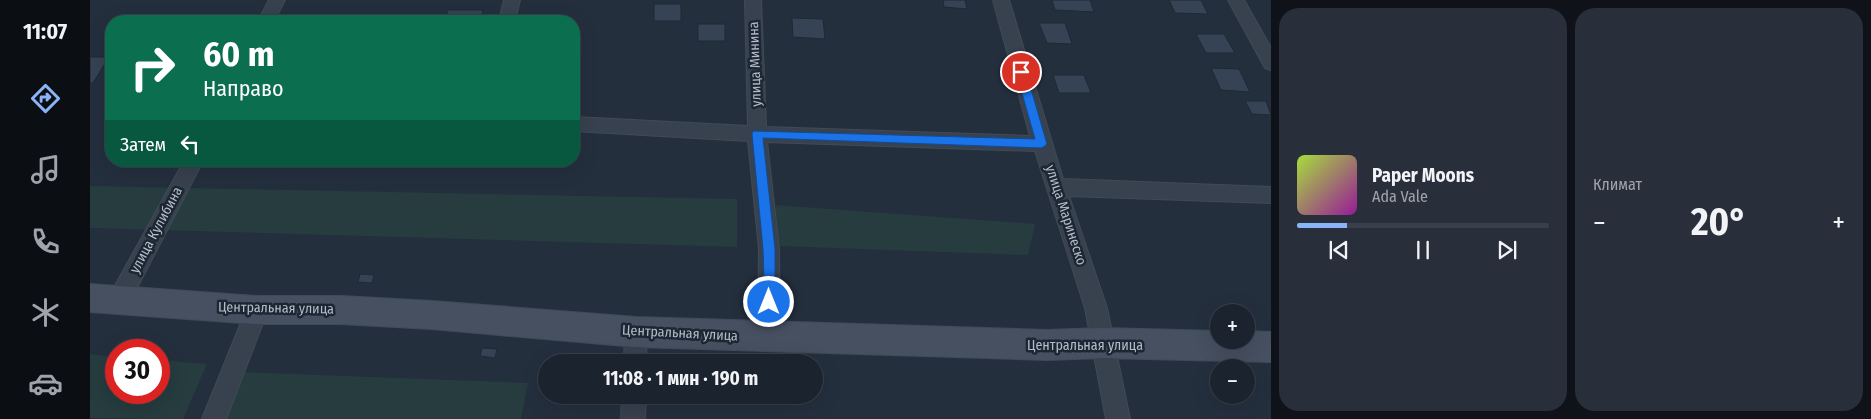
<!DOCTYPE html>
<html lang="ru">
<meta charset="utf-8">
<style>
:root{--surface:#1b232e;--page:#282f3a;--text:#f1f3f6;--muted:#a0a4aa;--line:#39404a;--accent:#8ab4f8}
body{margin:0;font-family:"Fira Sans Condensed",sans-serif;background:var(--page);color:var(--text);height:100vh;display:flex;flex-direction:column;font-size:19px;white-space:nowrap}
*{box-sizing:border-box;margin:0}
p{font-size:16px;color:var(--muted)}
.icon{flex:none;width:28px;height:28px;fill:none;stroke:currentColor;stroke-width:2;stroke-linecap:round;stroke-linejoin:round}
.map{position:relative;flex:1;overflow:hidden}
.drawer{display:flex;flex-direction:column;gap:8px;padding:8px;background:#0f1319;width:600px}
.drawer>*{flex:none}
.banner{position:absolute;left:15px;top:15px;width:475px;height:152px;border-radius:20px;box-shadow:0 5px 20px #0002,0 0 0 1px var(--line);background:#0b6e4f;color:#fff;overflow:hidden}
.buttons{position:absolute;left:1120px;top:304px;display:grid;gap:10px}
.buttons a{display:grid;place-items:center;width:45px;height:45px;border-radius:50%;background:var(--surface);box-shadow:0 5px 20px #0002,0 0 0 1px var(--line);font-size:25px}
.speed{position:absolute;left:15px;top:339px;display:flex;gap:10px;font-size:25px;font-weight:700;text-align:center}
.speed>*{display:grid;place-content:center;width:65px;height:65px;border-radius:50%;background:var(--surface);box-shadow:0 5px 20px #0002,0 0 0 1px var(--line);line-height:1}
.speed .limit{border:8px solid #d22;background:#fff;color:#111}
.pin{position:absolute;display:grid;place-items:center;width:42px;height:42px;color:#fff;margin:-21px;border:2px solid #fff;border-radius:50%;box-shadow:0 1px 5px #0007}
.me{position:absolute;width:55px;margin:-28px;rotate:0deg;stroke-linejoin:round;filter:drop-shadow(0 0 4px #0008)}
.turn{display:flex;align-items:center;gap:18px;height:105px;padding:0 15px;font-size:22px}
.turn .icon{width:65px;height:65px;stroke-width:2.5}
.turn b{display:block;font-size:35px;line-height:42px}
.then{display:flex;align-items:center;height:48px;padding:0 15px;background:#0003;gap:10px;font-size:19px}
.big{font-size:38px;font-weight:700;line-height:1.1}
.drawer .widget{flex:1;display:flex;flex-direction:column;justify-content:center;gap:8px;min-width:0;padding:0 18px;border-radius:20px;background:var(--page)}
.song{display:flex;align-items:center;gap:15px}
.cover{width:60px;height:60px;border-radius:8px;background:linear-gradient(135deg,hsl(80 70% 55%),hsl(300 70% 35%))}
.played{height:5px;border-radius:2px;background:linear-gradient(90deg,var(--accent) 20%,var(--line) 20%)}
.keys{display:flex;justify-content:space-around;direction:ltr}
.heat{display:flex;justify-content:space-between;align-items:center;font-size:28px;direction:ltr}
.drawer .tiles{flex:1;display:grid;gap:8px;grid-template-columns:repeat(2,1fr)}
.trip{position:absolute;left:448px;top:354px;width:285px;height:50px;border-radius:25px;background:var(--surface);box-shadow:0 5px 20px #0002,0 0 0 1px var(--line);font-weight:700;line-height:50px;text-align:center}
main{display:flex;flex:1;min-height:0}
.menu{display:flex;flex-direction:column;width:90px;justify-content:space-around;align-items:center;background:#0b0e12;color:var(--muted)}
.menu .icon{width:35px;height:35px}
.menu .selected{color:var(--accent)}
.menu b{font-size:22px;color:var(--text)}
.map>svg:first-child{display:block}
.green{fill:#263c3f}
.building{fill:#364354;stroke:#1f2835}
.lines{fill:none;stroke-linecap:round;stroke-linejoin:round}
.minor-casing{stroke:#414a57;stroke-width:2}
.secondary-casing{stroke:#414a57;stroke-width:2}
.minor{fill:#38414e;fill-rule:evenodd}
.secondary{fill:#465061;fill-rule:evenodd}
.route{fill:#1a73e8;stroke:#114b97}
.labels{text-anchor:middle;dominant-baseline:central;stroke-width:5;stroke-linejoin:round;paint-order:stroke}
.street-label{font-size:14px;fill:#b4bcc9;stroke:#1d2633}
</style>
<main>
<nav class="menu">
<b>11:07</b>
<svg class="icon selected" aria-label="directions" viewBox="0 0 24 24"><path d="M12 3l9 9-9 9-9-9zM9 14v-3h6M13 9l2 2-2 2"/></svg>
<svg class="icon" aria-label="music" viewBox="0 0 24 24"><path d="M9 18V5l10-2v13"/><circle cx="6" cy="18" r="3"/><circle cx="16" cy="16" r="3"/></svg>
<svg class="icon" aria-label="phone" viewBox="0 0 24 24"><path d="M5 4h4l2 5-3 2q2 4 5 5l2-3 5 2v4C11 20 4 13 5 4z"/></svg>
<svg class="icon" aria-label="climate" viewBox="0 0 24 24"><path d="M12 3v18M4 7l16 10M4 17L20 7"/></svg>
<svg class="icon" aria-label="car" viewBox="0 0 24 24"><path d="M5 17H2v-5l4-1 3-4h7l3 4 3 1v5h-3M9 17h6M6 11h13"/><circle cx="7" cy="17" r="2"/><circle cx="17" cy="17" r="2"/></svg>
</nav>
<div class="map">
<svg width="1181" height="419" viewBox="0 0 1181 419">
<rect width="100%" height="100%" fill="#242f3e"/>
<!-- green -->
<g class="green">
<polygon points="0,186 647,199 647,247 0,228"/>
<polygon points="685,205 945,224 938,255 689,246"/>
<polygon points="0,354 26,357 26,392 69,392 69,360 117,364 93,419 0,418"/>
<polygon points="152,372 438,383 431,419 136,419"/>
</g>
<!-- building -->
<g class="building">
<polygon points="853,0 875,0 877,9 854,7"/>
<polygon points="962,0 1000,0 1004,12 965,10"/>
<polygon points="1079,0 1111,0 1118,14 1085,13"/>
<rect x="564" y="4" width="27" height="17"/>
<polygon points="358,10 393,10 391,21 355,21"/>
<polygon points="702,18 733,19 735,39 703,37"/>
<polygon points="949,23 975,23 982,44 957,43"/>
<rect x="608" y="24" width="27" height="17"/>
<polygon points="1106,34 1134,34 1145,53 1116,53"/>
<polygon points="0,57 19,57 3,83 0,83"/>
<polygon points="1121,68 1149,69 1160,92 1131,90"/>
<polygon points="963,75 994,75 1001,93 969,93"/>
<polygon points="1155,101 1176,101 1181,115 1162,114"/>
<polygon points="270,274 284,275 282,283 268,282"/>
<polygon points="392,348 407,349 405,358 390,356"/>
</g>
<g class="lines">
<!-- minor casing -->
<g class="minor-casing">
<g id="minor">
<polygon points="179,0 195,0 184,21 168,21"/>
<polygon points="414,0 430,0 425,21 409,21"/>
<polygon points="655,0 671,0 676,127 940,136 903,0 919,0 973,179 1181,187 1181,203 979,196 1017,308 1040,419 1016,419 995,308 945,151 677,142 689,249 690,337 687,345 679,348 671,345 668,337 669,249 658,141 484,131 484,117 658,126"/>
<polygon points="1138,0 1154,0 1181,48 1181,70 1175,68"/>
<polygon points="94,161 113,161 37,307 29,310 21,307 18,300 21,293"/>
<polygon points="167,300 175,303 178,310 136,419 112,419 159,303"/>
<polygon points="546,321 554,324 557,332 556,362 534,362 535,332 538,324"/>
<polygon points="532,395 556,395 555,419 531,419"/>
</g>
</g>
<!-- secondary casing -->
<g class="secondary-casing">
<polygon id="secondary" points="0,284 167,296 251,296 342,301 546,317 957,330 1013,328 1129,331 1129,340 1156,340 1156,331 1181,332 1181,362 1013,358 957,360 546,347 342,329 251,324 167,324 0,312"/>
</g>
<!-- minor -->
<use href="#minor" class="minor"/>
<!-- secondary -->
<use href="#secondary" class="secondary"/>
</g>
<!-- route -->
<polygon class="route" points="931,68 936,72 957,144 952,148 673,138 685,249 685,302 684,306 675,306 673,249 662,134 663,131 945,139 926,72"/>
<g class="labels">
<!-- street labels -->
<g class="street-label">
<text transform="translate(665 64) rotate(-92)">улица Минина</text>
<text transform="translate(976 215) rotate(72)">улица Маринеско</text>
<text transform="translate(66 230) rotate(-62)">улица Кулибина</text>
<text transform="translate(186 308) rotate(1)">Центральная улица</text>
<text transform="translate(590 333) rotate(3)">Центральная улица</text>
<text x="995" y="345">Центральная улица</text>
</g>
</g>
</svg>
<div class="buttons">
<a>+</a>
<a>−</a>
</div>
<div class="speed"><div class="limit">30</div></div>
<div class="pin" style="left:931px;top:72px;background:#d93025"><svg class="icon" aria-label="arrive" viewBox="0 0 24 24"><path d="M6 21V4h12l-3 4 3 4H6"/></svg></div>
<svg class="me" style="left:679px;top:302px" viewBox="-20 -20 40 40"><circle r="17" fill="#1a73e8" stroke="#fff" stroke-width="3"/><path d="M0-11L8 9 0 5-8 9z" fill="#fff"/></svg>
<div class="trip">11:08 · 1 мин · 190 m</div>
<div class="banner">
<div class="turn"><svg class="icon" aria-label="right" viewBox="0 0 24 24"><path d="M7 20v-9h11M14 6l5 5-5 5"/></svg><div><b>60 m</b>Направо</div></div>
<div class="then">Затем<svg class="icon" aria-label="left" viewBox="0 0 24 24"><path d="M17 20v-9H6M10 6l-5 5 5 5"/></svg></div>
</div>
</div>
<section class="drawer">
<div class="tiles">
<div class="widget">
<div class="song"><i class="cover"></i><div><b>Paper Moons</b><p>Ada Vale</p></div></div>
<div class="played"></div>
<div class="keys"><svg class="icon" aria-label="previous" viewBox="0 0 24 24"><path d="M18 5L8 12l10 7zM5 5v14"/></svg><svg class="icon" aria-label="pause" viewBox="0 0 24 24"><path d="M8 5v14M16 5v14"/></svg><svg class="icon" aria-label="next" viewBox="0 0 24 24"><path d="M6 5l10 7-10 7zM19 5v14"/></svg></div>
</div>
<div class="widget"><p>Климат</p>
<div class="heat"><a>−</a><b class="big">20°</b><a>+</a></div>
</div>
</div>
</section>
</main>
